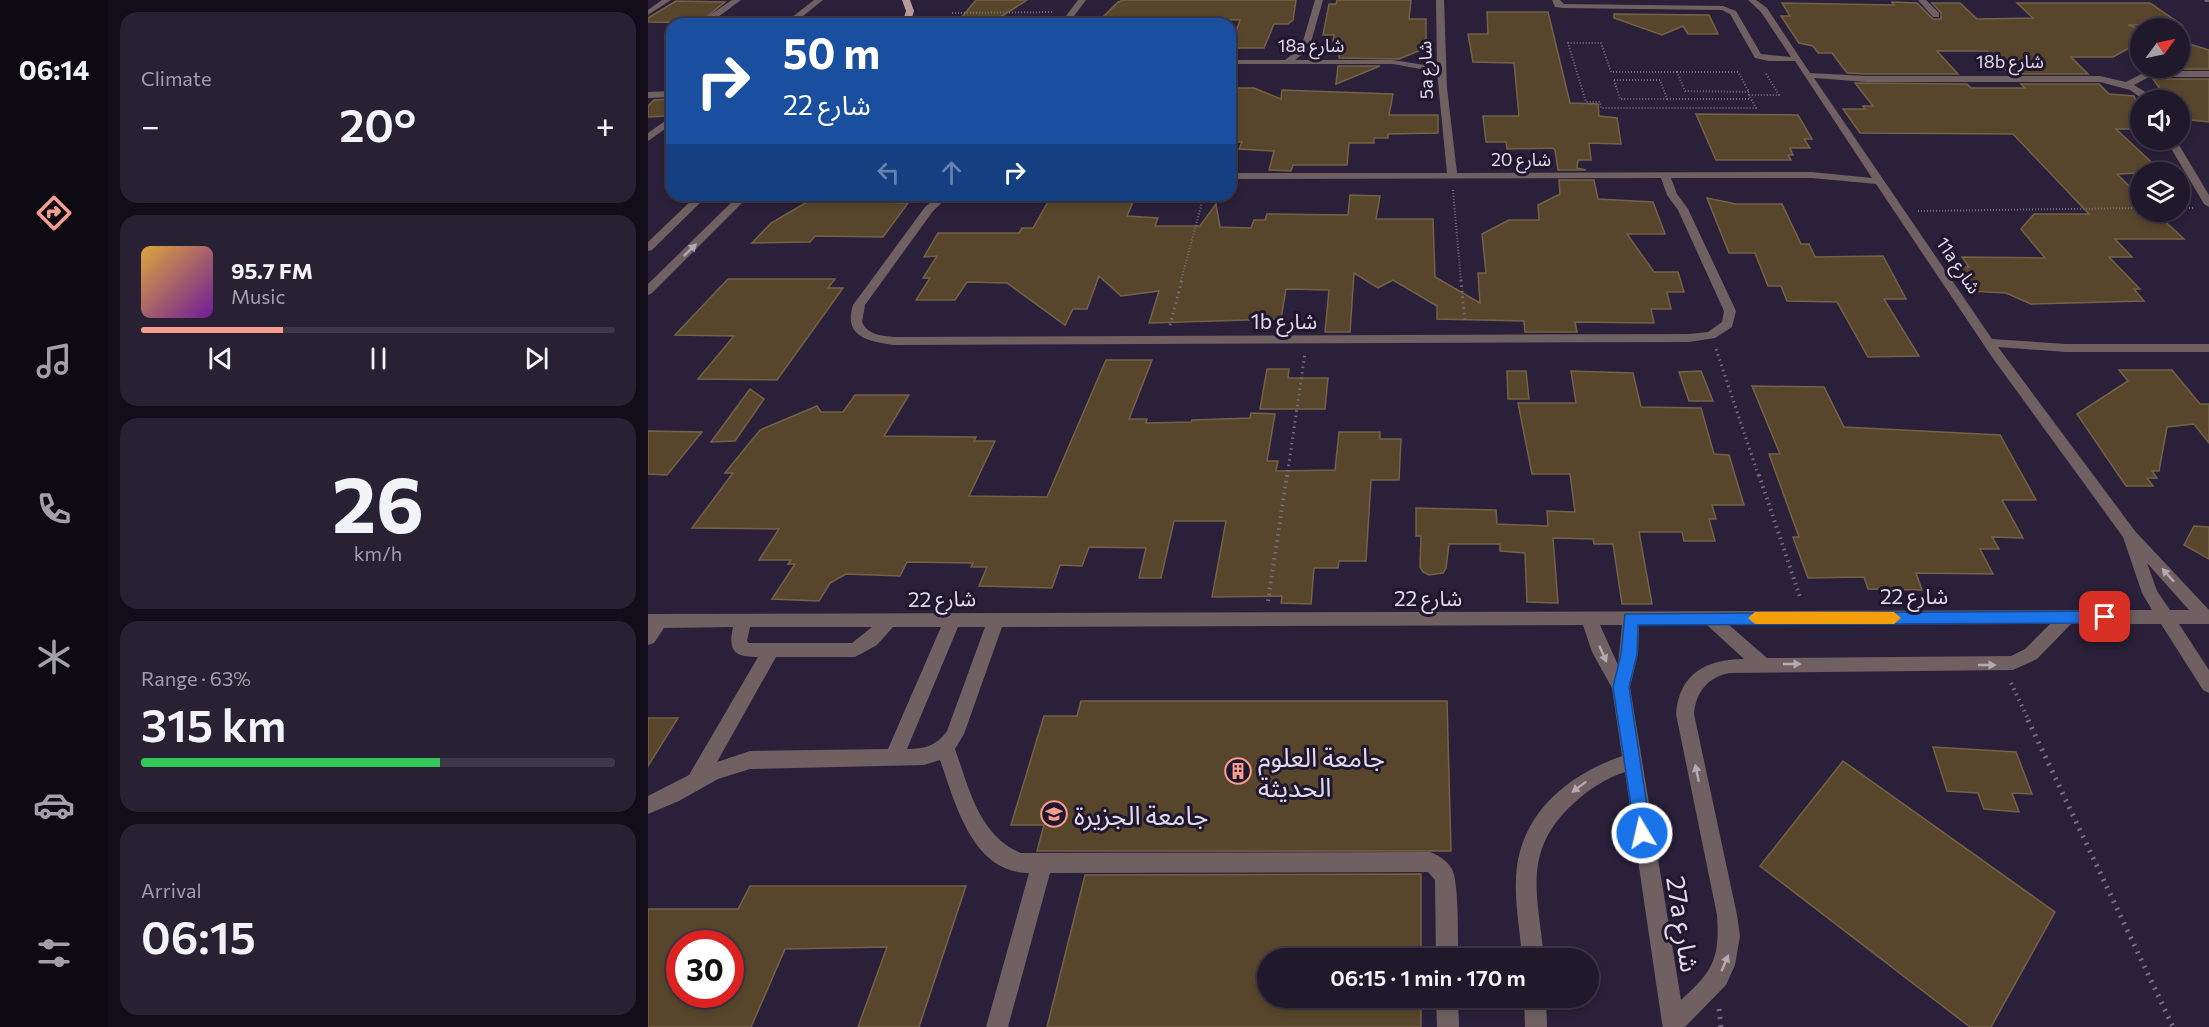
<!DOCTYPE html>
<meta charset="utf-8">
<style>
:root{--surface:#20182b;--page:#282133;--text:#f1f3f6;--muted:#a2a0a9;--line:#3d3747;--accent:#f59d8e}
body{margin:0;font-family:Commissioner,"Noto Sans Arabic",sans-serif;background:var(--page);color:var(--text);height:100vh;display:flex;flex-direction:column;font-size:22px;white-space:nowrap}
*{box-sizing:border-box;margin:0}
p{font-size:20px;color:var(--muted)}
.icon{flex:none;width:33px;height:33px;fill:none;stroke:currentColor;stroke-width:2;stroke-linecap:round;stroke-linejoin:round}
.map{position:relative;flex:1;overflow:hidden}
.details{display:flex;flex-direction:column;gap:12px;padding:12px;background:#120d18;width:540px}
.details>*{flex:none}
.guide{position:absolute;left:18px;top:18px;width:570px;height:183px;border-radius:18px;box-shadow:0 3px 9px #0003,0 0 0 2px var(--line);background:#1a4fa0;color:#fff;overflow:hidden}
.needle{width:39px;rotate:57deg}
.fabs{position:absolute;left:1482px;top:18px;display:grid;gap:12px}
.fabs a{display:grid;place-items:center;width:60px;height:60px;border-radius:50%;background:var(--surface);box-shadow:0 3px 9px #0003,0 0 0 2px var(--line);font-size:30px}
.speed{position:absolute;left:18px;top:930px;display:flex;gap:12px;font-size:30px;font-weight:700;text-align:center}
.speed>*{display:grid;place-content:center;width:78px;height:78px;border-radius:50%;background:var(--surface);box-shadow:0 3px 9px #0003,0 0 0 2px var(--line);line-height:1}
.speed .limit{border:9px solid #d22;background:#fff;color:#111}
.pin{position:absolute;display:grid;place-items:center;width:51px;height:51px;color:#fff;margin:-26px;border-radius:12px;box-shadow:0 3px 9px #0006}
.me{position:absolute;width:66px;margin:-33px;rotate:351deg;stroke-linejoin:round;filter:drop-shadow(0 0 4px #0008)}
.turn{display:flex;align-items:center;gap:21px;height:126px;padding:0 18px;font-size:27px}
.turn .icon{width:78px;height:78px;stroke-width:2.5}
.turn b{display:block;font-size:42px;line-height:51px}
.lanes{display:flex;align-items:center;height:57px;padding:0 18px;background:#0003;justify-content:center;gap:30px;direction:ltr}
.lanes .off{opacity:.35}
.big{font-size:45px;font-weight:600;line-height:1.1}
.details .tile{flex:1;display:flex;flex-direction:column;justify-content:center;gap:9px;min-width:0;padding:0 21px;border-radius:18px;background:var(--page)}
.details .dial{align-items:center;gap:0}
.dial b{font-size:78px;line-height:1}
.song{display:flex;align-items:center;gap:18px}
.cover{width:72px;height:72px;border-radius:9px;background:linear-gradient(135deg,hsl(40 70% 55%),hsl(280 70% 35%))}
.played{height:6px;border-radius:3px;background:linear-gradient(90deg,var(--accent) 30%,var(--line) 30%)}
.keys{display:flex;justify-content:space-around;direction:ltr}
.heat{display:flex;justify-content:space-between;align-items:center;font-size:33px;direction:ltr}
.charge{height:9px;border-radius:4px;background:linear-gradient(90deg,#34c759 63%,var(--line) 0)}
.trip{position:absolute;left:609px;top:948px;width:342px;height:60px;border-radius:30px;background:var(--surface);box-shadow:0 3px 9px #0003,0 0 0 2px var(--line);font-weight:600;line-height:60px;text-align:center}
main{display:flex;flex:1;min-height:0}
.tabs{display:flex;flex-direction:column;width:108px;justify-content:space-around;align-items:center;background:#0d0a11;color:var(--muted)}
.tabs .icon{width:42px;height:42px}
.tabs .selected{color:var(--accent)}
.tabs b{font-size:27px;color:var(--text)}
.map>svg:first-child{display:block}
.building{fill:#57462c;stroke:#746247;stroke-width:1.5;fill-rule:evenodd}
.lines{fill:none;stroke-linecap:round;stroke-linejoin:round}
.path-far3{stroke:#756d83;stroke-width:2;stroke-dasharray:1 2;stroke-linecap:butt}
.path-far2{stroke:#756d83;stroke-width:3;stroke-dasharray:1.5 4;stroke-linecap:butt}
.path-far1{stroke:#756d83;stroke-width:4;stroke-dasharray:1.5 4.5;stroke-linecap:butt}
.path{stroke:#756d83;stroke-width:5;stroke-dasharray:2 6;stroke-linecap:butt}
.minor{fill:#706062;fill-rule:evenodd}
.major{fill:#ba9a9f;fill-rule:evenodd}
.oneway{fill:#b4aab5}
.route{fill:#1a73e8;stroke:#114b97;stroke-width:1.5}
.slow{fill:#f59e0b}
.labels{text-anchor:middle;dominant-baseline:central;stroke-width:6;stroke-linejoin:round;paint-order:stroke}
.far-street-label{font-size:18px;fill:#e1dcec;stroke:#20172e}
.street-label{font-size:21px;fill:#e1dcec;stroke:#20172e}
.near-poi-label{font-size:26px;fill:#e1dcec;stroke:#20172e;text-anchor:start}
.near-street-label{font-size:26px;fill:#e1dcec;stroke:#20172e}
</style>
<main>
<nav class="tabs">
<b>06:14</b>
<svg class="icon selected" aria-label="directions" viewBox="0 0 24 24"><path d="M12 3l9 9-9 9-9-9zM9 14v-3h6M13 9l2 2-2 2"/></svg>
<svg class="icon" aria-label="music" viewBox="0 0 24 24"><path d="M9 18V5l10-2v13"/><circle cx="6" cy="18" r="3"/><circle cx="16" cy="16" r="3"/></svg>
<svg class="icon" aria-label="phone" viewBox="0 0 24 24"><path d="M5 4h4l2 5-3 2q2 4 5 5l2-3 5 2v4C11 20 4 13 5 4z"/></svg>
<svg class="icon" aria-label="climate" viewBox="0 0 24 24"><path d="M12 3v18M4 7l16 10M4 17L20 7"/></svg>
<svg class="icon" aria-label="car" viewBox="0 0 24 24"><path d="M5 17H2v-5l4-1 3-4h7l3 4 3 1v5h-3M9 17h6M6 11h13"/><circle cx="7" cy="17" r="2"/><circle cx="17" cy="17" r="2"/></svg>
<svg class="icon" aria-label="filters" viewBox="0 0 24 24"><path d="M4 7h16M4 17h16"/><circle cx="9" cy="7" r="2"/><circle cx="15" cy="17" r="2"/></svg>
</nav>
<section class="details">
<div class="tile"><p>Climate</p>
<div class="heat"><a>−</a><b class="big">20°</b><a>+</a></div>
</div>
<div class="tile">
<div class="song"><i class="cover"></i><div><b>95.7 FM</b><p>Music</p></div></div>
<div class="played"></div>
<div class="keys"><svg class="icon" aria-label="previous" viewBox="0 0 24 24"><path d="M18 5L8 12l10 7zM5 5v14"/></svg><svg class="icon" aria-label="pause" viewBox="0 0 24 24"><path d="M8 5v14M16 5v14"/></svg><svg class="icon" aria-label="next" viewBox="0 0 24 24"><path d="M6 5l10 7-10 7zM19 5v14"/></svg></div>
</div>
<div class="tile dial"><b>26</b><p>km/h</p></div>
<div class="tile"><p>Range · 63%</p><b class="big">315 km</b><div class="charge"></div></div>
<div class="tile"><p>Arrival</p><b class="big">06:15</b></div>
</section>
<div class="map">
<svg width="1561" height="1027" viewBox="0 0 1561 1027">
<rect width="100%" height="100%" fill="#2a2039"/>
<!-- building -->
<g class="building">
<polygon points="328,0 379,0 343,23 308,24"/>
<polygon points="476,0 648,0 645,20 640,24 626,24 616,48 582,48 592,20 539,19 535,24 448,24 470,2"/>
<polygon points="689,0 763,0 761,19 778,19 778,48 751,59 691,58 692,41 685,41 686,35 675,35 681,4 688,4"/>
<polygon points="28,1 77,2 51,23 0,22 0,18"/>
<polygon points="1244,2 1269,3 1285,19 1293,19 1293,13 1284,3 1312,3 1329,19 1385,18 1369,3 1502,3 1534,25 1480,25 1492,29 1492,63 1481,48 1465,57 1423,57 1440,74 1362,74 1339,51 1289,51 1310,74 1219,74 1199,73 1184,53 1170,53 1165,46 1151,43 1133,16 1142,16 1134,3 1246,5"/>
<polygon points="839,12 900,12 922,103 950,104 951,116 969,118 973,144 941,143 943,160 930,160 929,168 938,170 910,170 907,150 905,148 859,149 858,142 838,142 835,116 871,116 866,63 825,62 820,34 840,34"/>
<polygon points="966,14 1061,15 1070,34 1040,34 1035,26 1014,35 966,18"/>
<polygon points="1532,41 1561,50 1561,69 1497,69 1496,68 1532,68"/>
<polygon points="690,66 732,66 688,84"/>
<polygon points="1505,79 1561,79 1561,122 1534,119 1532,100 1520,100"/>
<polygon points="1207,83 1319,84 1323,88 1377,88 1373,84 1451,84 1461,94 1486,96 1492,110 1492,129 1468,129 1514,172 1469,174 1492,197 1492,212 1507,212 1536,239 1467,239 1484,257 1461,257 1492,289 1486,289 1496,301 1383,304 1358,293 1321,291 1305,267 1321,267 1314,257 1397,258 1373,229 1386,214 1441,214 1365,134 1212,133 1195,109 1217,109 1215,106 1225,106"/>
<polygon points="582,88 606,88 633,99 634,90 745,94 741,115 790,115 790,133 740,134 740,138 726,138 726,143 701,143 699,165 645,165 643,171 621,170 626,151 591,149 594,142 582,142"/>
<polygon points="24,99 24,108 18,116 0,117 0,106 6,100"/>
<polygon points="1048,114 1150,115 1164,139 1156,139 1162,148 1142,148 1145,155 1140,155 1143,160 1068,160"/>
<polygon points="911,180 946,180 950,199 1005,202 1017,234 979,234 1006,272 1030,272 1036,292 1019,292 1023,309 1003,309 1006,323 927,322 929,332 877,332 876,321 789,319 789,306 745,280 730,288 706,273 702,332 677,332 681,290 638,289 633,319 501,323 511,291 473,296 451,276 439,309 425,309 417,325 359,283 319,282 307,300 268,300 282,278 275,278 289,256 276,257 290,233 371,233 374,228 385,228 404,195 488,195 479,216 510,218 507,226 552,226 568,204 572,227 603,228 606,220 617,220 619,214 700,215 702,195 732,196 728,219 785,219 787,277 832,303 830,273 838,273 834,234 861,220 891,220 890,205 912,194"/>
<polygon points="1059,198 1088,204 1134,204 1153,244 1161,244 1167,257 1235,256 1258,299 1236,299 1271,356 1220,357 1189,302 1139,301 1133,286 1120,286 1107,253 1081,253"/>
<polygon points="159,202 224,202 260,203 235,237 167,236 162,242 104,243 123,223"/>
<polygon points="80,279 187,279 180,288 195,288 129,380 50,379 86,336 27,335"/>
<polygon points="458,360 504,360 481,419 499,419 498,423 543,422 544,420 602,418 603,413 627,414 619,461 630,461 628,471 687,470 691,432 732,432 732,439 753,439 751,480 723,480 718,561 691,561 690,568 666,568 663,604 633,603 634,596 564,597 578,521 526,521 513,578 491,578 498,548 441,547 434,566 412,565 404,588 331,586 339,567 323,567 325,563 259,562 252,576 198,574 182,583 171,601 124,599 147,564 140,564 143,560 111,560 131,529 44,528 85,473 77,473 112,430 169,406 173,412 195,412 207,395 261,395 236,436 328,437 326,441 347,441 321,496 399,497"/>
<polygon points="619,369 641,369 640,378 680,378 677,409 612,409"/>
<polygon points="1471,370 1524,370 1552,404 1561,404 1561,443 1546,424 1519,427 1511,471 1504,471 1509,478 1499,478 1505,486 1478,486 1429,414 1480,381"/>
<polygon points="859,371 878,371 881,399 860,399"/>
<polygon points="923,371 985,373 993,407 1053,408 1066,454 1081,455 1096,505 1064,505 1068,519 1061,519 1067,541 1036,541 1034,532 991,532 1004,604 974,604 965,544 946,544 945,539 905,538 910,603 879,602 877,553 852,551 852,544 801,544 798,568 795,573 781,575 775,572 772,567 773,536 768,536 768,508 848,510 849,524 900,526 899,511 927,512 922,474 884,474 870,403 928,403"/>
<polygon points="1053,371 1065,401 1041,401 1031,372"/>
<polygon points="1104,386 1176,387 1196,427 1352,435 1388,500 1354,500 1375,538 1344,537 1351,549 1332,549 1345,574 1268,573 1274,590 1220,589 1216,577 1160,578 1145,537 1151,537 1121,454 1132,454"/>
<polygon points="102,389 116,399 87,441 63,442"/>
<polygon points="0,431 54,432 19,475 0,474"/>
<polygon points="1546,526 1561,527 1561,559 1536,545"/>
<polygon points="433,701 799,701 803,851 389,851 396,825 363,825 396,716 429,716"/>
<polygon points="0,718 30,718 0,766"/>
<polygon points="1285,747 1368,752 1384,794 1364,793 1371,812 1336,809 1330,793 1299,791"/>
<polygon points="1195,761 1407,912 1343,1027 1322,1027 1112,866"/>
<polygon points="773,874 773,958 620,958 620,998 773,998 773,1027 399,1027 437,875"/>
<path d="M102 886H318L271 1027H210L239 947 137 949 103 1027H0V909H90ZM32 944H82V994H32Z"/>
</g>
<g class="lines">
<!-- path-far3 -->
<g class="path-far3">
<polyline points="304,13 405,12"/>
<polygon points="1029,72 1090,72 1101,92 1037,91"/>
<polyline points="1029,72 963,72 953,43 920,43 938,102 952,102 953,108 1108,108 1101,95 1131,95 1117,72"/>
<polygon points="966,80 1012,80 1019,99 972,99"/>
<polyline points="1019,99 1103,99"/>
<polyline points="805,190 813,281"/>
<polyline points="1532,208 1546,208"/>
<polyline points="1270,211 1492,208"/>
<polyline points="533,281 556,195"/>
</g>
<!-- path-far2 -->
<g class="path-far2">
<polyline points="813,280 817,323"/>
<polyline points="522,325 534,280"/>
<polyline points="1068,349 1111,477"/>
<polyline points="639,477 657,353"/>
</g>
<!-- path-far1 -->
<g class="path-far1">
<polyline points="1111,475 1153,600"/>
<polyline points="620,601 639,475"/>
<polyline points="1363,683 1381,721"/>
</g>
<!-- path -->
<g class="path">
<polyline points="1380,720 1525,1027"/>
<polyline points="1071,1009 1073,1027"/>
</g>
<!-- minor -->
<g class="minor">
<polygon points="14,0 23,0 0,15 0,10"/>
<polygon points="84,0 93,0 70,17 143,18 166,0 175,0 145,24 59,21 59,17"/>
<polygon points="430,0 438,0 420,24 412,24"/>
<path d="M667 0H675L661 49 647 60H745L789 67 788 0H796L799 88 809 173 1164 172 1224 178 1147 61H1121L1107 58 1082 14 1074 10 916 8 907 7 904 0H912L916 4 1075 6 1088 11 1113 54 1143 57 1113 12 1100 0H1108L1119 8 1162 73 1219 76H1452L1478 82 1499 71H1561V77H1501L1486 85 1499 93 1504 100H1496L1482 90 1452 82H1219L1166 78 1344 339 1418 344H1561V352H1418L1350 347 1487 531 1561 610V624H1531L1561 670V693L1555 690 1513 624H1423L1389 659 1365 670 1081 673C1059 678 1048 692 1046 714L1089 915 1092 936 1087 965 1078 985 1037 1027H1015L1014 1023 977 772C958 778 940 790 926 803 873 851 890 895 896 958H874C872 928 865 896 869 866 877 809 923 774 974 756L964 688 944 652 935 625 354 627 316 734 307 749C321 788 331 836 373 853L782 852C792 856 798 860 804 869 811 882 810 941 810 958H788L787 880 780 872 402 873 360 1027H338L381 873C324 873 307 802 292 760L276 765 102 769 70 779 31 801 0 814V796L41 775 110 657C86 657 80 651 85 627L16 628 6 643 0 645V614L1504 610 1494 593 1475 537 1344 357 1228 184 1164 178H1023L1029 194 1040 209 1088 311 1084 327 1067 338 1041 342 246 345C220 341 195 337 205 305L277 207 291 195H302L285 211 217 305 214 322C220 335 234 336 246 337L1041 334 1060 332 1074 322 1076 311 1030 210 1019 195 1013 178 582 179V173H799L789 72 745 64H582V60H637L653 48ZM1499 563 1541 610H1522L1509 591ZM1402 624 1377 649 1363 656 1119 658 1081 625ZM952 625H974L970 665ZM991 625H1059L1096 659C1058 659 1031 674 1028 714L1069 915C1072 959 1065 971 1033 1000L982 687 990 654ZM102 627H224L204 643H101L99 641ZM245 627H293L240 749 102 751 69 762 128 657H207L229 645ZM310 627H337L299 731C288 746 277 749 259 749Z"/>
<polygon points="1270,0 1278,0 1291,13 1291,17 1285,17"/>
<polygon points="1556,0 1561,0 1561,2 1557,2"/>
<polygon points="24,91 24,97 0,98 0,92"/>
<polygon points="24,116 24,124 0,141 0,133"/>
<polygon points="1518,140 1528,140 1561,195 1561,207 1556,204"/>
<polygon points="49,195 60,195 4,250 0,251 0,242"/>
<polygon points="91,195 102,195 4,293 0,295 0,284"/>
<polygon points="788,998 810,998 811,1027 789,1027"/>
<polygon points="876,998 898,998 899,1027 877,1027"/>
</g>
<!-- major -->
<polygon class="major" points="254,0 262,0 266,11 262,24 254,24 258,11"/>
</g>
<!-- one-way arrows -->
<defs><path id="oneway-solid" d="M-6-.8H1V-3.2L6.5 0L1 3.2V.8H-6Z" transform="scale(1.5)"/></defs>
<g class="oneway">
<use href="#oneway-solid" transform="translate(42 250) rotate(-44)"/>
<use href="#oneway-solid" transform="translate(1520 575) rotate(-132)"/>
<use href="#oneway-solid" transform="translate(955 654) rotate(66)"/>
<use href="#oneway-solid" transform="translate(1144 664)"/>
<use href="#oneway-solid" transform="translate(1339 665)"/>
<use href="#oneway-solid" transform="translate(1049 773) rotate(-102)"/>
<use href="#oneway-solid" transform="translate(931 787) rotate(143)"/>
<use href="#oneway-solid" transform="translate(1077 963) rotate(-67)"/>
</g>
<!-- route -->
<polygon class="route" points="1457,611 1465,617 1457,623 990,625 989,654 981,687 1003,833 1001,839 994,842 988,839 965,687 973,654 977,614"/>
<!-- slow -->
<polygon class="slow" points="1107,612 1246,612 1253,618 1246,624 1107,624 1100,618"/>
<!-- icons -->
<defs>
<g id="building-ring" transform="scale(1.35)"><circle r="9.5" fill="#20172e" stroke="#f59d8e" stroke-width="1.5"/><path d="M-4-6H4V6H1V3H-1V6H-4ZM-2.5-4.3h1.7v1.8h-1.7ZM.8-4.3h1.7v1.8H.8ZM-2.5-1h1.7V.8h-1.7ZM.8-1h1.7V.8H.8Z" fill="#f59d8e"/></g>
<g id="university-ring" transform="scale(1.35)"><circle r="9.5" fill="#20172e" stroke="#f59d8e" stroke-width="1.5"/><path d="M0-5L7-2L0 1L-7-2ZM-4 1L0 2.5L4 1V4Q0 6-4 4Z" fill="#f59d8e"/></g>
</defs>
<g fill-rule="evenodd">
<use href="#building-ring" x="590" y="771"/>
<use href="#university-ring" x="406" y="814"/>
</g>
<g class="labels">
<!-- far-street labels -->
<g class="far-street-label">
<text x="663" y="45">18a شارع</text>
<text x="1362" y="61">18b شارع</text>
<text transform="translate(777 70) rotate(-92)">5a شارع</text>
<text x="873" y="159">شارع 20</text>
<text transform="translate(1311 265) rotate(56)">11a شارع</text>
</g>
<!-- street labels -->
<g class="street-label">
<text x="636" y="320">1b شارع</text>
<text x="1266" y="595">شارع 22</text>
<text x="780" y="597">شارع 22</text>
<text transform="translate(294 598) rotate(-1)">شارع 22</text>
</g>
<!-- near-poi labels -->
<g class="near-poi-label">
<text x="610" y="756">جامعة العلوم<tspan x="610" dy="30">الحديثة</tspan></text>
<text x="426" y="814">جامعة الجزيرة</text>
</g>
<!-- near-street labels -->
<g class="near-street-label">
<text transform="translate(1036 924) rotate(81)">27a شارع</text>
</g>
</g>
</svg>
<div class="fabs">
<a><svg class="needle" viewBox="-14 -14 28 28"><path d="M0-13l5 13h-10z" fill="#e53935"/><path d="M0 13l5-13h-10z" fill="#a2a0a9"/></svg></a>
<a><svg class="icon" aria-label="sound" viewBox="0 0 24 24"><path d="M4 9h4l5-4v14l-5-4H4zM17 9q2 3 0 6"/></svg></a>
<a><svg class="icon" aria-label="layers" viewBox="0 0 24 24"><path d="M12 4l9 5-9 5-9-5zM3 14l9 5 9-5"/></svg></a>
</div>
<div class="speed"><div class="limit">30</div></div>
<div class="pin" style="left:1457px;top:617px;background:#d93025"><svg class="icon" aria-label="arrive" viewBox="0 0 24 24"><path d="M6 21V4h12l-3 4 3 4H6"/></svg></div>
<svg class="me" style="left:994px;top:833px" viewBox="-20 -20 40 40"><circle r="17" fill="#1a73e8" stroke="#fff" stroke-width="3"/><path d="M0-11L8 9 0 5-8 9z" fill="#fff"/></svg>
<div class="trip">06:15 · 1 min · 170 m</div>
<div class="guide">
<div class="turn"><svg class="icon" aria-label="right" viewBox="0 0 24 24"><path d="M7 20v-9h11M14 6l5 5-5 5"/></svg><div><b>50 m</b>شارع 22</div></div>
<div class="lanes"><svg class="icon off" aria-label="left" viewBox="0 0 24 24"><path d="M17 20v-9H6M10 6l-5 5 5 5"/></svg><svg class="icon off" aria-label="ahead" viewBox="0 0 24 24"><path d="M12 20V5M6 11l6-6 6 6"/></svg><svg class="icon" aria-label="right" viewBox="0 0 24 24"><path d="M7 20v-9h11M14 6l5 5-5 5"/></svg></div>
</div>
</div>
</main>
